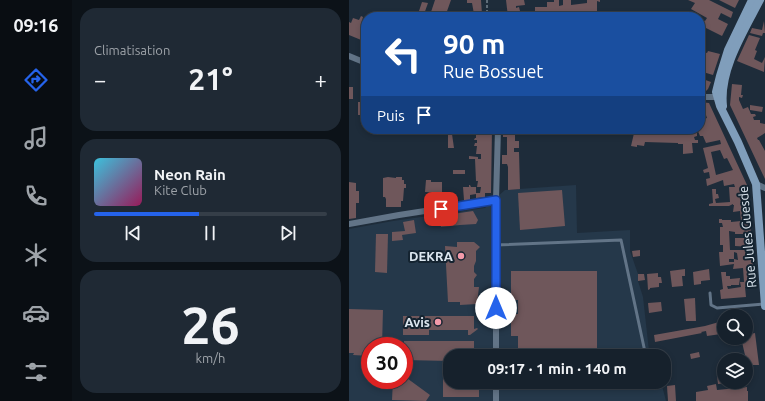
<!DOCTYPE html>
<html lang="fr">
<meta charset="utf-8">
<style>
:root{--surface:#16212c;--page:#1f2934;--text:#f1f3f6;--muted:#9ea3a9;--line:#353e48;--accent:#2563eb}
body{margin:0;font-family:Ubuntu,sans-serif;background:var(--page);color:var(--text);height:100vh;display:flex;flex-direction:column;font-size:15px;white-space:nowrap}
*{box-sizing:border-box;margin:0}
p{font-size:13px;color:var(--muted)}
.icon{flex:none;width:22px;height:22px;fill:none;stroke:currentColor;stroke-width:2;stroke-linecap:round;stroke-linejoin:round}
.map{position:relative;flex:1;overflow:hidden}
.details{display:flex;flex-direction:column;gap:8px;padding:8px;background:#0c1218;width:277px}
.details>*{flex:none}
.banner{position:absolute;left:12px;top:12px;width:344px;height:122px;border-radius:16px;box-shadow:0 2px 6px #0003,0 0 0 1px var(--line);background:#1a4fa0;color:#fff;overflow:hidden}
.controls{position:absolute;left:368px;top:309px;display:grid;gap:8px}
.controls a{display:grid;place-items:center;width:36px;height:36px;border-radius:50%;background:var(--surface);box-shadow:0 2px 6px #0003,0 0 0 1px var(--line);font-size:20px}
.speed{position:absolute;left:12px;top:337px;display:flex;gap:8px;font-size:20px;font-weight:700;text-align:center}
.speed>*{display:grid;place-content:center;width:52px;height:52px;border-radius:50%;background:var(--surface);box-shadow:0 2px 6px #0003,0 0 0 1px var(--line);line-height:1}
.speed .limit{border:6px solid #d22;background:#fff;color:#111}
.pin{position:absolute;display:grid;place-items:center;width:34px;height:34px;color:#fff;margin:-17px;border-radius:8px;box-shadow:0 2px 6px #0006}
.me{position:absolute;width:44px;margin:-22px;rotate:0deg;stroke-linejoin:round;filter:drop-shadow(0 0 3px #0008)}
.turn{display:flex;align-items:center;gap:14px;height:84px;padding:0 16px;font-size:18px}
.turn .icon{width:52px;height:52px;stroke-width:2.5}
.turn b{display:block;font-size:28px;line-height:34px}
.then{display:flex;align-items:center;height:38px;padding:0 16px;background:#0003;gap:8px;font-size:15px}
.big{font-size:30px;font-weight:700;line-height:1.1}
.details .card{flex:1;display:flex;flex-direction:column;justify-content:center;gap:6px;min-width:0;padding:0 14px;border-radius:16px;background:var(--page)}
.details .dial{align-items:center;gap:0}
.dial b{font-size:52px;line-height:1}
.song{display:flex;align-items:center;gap:12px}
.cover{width:48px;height:48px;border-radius:6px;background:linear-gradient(135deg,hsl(190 70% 55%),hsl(330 70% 35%))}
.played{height:4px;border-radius:2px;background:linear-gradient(90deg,var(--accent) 45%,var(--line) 45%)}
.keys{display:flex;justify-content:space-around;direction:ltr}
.heat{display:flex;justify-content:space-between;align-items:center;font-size:22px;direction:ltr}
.trip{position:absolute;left:94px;top:349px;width:228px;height:40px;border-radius:16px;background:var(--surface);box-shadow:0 2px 6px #0003,0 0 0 1px var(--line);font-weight:700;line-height:40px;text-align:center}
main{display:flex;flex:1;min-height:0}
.menu{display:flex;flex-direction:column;width:72px;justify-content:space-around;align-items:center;background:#090d12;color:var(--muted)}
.menu .icon{width:28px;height:28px}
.menu .selected{color:var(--accent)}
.menu b{font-size:18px;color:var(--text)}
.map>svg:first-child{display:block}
.built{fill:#25384a;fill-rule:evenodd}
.building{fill:#6f575b;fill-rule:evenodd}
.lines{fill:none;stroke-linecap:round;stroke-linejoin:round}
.path{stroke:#76828e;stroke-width:1.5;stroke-dasharray:3 2;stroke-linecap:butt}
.lane{stroke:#627487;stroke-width:3}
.street{stroke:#627487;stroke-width:6}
.secondary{stroke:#809ebb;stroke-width:8}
.route-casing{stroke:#184099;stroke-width:10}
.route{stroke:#2563eb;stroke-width:7}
.poi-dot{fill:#f39aa9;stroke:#142330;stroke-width:1.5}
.labels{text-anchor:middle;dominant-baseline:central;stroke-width:4;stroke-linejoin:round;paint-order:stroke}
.street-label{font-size:13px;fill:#dce6ef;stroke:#142330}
.poi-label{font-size:13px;font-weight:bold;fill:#dce6ef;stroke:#142330;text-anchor:end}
</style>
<main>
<nav class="menu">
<b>09:16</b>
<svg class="icon selected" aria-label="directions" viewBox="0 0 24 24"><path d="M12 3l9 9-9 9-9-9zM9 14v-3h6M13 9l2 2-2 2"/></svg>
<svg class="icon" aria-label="music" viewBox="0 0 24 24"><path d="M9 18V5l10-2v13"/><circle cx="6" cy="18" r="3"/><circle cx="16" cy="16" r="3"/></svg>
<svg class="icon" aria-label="phone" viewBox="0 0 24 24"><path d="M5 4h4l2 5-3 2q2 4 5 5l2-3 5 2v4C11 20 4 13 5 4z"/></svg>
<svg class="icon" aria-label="climate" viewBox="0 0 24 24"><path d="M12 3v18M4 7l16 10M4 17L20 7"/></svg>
<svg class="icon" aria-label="car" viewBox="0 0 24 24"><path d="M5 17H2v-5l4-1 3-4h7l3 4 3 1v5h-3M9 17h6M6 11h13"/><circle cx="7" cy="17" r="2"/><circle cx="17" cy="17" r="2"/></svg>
<svg class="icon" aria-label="filters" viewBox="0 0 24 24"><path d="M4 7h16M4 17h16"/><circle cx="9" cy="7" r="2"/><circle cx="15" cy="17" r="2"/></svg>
</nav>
<section class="details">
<div class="card"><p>Climatisation</p>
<div class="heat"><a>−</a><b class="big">21°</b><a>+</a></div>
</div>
<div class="card">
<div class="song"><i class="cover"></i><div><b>Neon Rain</b><p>Kite Club</p></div></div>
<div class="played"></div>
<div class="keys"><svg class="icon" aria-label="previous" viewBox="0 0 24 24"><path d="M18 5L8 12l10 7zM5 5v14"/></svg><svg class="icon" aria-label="pause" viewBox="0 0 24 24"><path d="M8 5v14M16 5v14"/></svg><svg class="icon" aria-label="next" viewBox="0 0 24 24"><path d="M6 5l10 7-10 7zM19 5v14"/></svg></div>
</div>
<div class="card dial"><b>26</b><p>km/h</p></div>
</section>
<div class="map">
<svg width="416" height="401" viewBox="0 0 416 401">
<rect width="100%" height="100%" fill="#1e2c3a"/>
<!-- built -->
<path class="built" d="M227 185 228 233 281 230V251L289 274V281L294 297 300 351H304L305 356H101V382H312L317 401H0V229L44 221 136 208 156 190ZM21 346H55V380H21Z"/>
<!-- building -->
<g class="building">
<polygon points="86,0 102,0 97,14 91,11 89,15 82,12"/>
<polygon points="118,0 132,0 133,14 125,14 123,3 118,3"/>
<polygon points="157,0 175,0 176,5 167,6 167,8 170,7 172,15 159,17"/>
<polygon points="205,0 210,0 210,6 214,5 214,0 222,0 222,5 238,3 238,0 251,0 251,2 248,1 248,14 229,13 229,16 221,16 221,13 214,13 214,15 199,15 199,17 186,17 186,7 198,7 198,2 205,2"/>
<polygon points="339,0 360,0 384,12 382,18 372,13 369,19 379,24 373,36 355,27 356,26 351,23 351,19 356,21 358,18 342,9 346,3"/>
<polygon points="370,0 390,0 386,8"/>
<polygon points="73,2 79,3 74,17 68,17"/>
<polygon points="12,16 14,17 12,25 17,25 17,42 0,35 0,22 2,23 4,18 10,20"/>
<polygon points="415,21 416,33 414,33 413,36 401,33 403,28 413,30"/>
<polygon points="400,35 411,38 406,50 408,51 405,59 413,63 416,57 415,72 388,61"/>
<polygon points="351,51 358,53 359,51 371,54 364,75 354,72 356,65 351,63"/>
<polygon points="351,78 362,82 359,89 357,91 351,88"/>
<polygon points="383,84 393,85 392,95 394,95 393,98 390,97 390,100 394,109 399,107 402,114 406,114 407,116 404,117 405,120 411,120 411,123 416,124 416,133 408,138 409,140 410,140 416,151 416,179 381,105"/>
<rect x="0" y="87" width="4" height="12"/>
<polygon points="9,102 16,102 17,104 17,113 13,112 12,115 9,115"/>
<path d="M351 102 360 103 398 185 403 247 386 246V238H395V234H386V232L380 231 381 250H397V253L403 252 406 286 396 287 397 297 372 299 371 290 374 289 372 272H377V276H381V279L391 278 390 285H382V286H378L379 289 392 287 391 282H395L394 268 384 269 385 264 371 266 370 252H374V245H371V227H374L373 223H370V219H373V220H382V222L392 221 391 211 384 212 385 205H384V204L380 206H360V204L364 203 363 189H367V194H369L370 198 366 199 367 203 381 202 380 187H386L385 184 375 186 374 180 358 186 357 179 361 178 360 172 355 173 354 170 359 168 354 148 372 144 371 140 357 143 354 136H351L348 129H351V120L358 118 356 112H351ZM371 150 375 159 378 158 384 170 367 175 362 152ZM385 252 388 253 389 260 385 259V262H380V259H385Z"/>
<polygon points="401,105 414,107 413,112 401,110"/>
<polygon points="127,129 143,129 142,193 136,193 136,197 127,198 127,194 121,195 121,200 115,200 114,187 120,187 120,185 121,185 122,187 127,187 127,193 131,193 132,187 128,187 129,181 127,181 126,159 120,159 120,156 129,157 129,159 132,159 132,154 127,154 128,146 125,146 126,143 128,143 128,140 125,140 126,138 127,138"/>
<polygon points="154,129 170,129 170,131 166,131 166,141 170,141 170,148 165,148 165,152 170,152 171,189 159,190 159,167 158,164 153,164 153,155 158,155 158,137 154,137"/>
<polygon points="286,129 328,129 328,131 336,130 336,129 345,129 345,133 348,132 348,136 345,137 346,140 349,140 349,143 343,143 344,153 334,154 334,144 329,144 329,143 296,142 295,146 288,145 288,147 282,146"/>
<polygon points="99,133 103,134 105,148 99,148"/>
<rect x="104" y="170" width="12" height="4"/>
<polygon points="39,177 47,178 47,177 53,177 53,180 55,180 55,184 57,184 57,188 55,188 54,201 52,201 52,207 37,207 37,199 36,197 34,197 34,178"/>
<polygon points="77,180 82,180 82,182 93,182 93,193 76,192"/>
<polygon points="0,182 7,183 7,191 10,191 10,203 7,203 7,218 0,219"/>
<polygon points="213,190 216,226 171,230 169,193"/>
<polygon points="124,211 129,220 127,224 111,225 92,227 90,216"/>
<polygon points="65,220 67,233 53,235 54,240 43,241 43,232 56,231 54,222"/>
<polygon points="27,234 39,234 38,273 26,272"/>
<polygon points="108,242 125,242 131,247 127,251 127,261 125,266 125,272 128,275 125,279 125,287 130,287 128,304 111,305 111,302 99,302 96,246 108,247"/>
<polygon points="291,250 291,256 284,257 283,251"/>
<polygon points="336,269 336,276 333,276 334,286 323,287 321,271"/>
<polygon points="360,269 361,280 352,281 352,284 345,285 344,272"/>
<polygon points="162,271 248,271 248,356 162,356 162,350 169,350 169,336 162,336 162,314 169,314 169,300 162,300"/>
<polygon points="309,273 309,277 312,277 313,283 310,283 310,287 301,288 301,289 299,290 298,274"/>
<polygon points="289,274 295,274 296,280 289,281"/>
<polygon points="346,298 347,321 337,321 335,299"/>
<polygon points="312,302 313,311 300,313 299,303"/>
<polygon points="0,309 34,310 33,346 21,346 21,356 4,355 5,353 0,353"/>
<polygon points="54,316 125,316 125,329 128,328 129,329 121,335 119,335 119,330 80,330 80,335 54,335"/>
<polygon points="375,320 375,332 371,332 372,334 358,336 357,331 352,332 353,333 306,342 305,335 356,326 370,322 370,321"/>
<polygon points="406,333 410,365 397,365 396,357 391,358 391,356 396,355 392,338 397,338 397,335"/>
<polygon points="55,341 125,341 125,355 101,356 101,361 55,360"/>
<polygon points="350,352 351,357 342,359 341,354"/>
<polygon points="94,371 101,371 101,382 133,382 133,384 130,384 130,397 94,397"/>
<polygon points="375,375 375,382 380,383 369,384 368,376"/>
<polygon points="55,376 81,395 77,401 43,400 44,380 55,380"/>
<polygon points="367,384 368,390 398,387 398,391 399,391 399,401 347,401 347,392 359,390 358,386"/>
<polygon points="326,385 327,401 319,401 318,386"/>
</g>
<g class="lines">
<!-- path -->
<polyline class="path" points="138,0 138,17"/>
<!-- lane -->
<g class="lane">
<polyline points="146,245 272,240 296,352"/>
<polyline points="361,293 362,305 368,308 415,304"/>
</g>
<!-- street -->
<g class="street">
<polyline points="0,56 17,63"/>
<polyline points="351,97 372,97"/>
<polyline points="407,184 416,188"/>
<polyline points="0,224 50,215 147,200 149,129"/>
<polyline points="147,356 147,200"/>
<polyline points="147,382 147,401"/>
</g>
<!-- secondary -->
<g class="secondary">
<polyline points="403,0 379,50 371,76 367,92 371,106 389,142 407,184 416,306"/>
<path d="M374 106C370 70 395 31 411 0"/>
</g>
</g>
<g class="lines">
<!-- route casing -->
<g class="route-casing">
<polyline id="route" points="92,209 147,200 147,308"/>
</g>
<!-- route -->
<use href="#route" class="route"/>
</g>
<!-- markers -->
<g class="poi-dot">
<circle cx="112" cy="256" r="4"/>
<circle cx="89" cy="322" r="4"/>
</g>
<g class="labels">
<!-- street labels -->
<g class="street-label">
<text transform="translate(398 237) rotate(-95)">Rue Jules Guesde</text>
</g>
<!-- poi labels -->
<g class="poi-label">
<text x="104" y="256">DEKRA</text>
<text x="81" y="322">Avis</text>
</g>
</g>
</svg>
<div class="controls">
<a><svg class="icon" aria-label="search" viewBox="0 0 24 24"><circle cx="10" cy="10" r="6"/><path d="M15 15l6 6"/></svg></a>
<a><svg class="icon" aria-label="layers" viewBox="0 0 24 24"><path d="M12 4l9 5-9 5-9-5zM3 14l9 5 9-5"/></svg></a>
</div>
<div class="speed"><div class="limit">30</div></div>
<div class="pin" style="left:92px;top:209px;background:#d93025"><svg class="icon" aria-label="arrive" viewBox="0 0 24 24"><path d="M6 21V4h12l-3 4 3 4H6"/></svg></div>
<svg class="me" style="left:147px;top:308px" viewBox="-20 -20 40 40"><circle r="19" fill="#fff"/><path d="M0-13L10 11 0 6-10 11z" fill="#2563eb"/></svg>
<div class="trip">09:17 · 1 min · 140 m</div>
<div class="banner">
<div class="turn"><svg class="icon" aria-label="left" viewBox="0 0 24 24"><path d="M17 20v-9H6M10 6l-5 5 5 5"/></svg><div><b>90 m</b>Rue Bossuet</div></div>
<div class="then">Puis<svg class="icon" aria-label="arrive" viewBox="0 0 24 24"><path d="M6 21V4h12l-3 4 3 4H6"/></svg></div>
</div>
</div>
</main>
